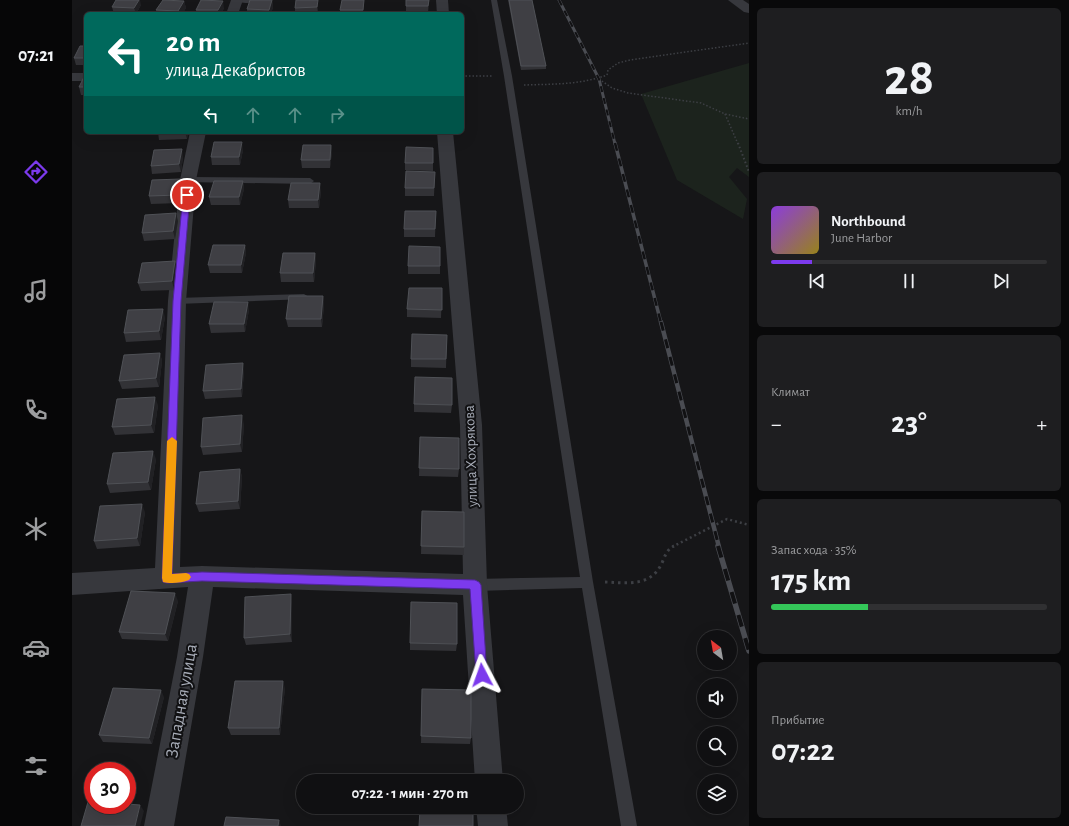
<!DOCTYPE html>
<html lang="ru">
<meta charset="utf-8">
<style>
:root{--surface:#101012;--page:#1e1e20;--text:#f1f3f6;--muted:#9c9d9f;--line:#303032;--accent:#7c3aed}
body{margin:0;font-family:"Alegreya Sans",sans-serif;background:var(--page);color:var(--text);height:100vh;display:flex;flex-direction:column;font-size:15px;white-space:nowrap}
*{box-sizing:border-box;margin:0}
p{font-size:13px;color:var(--muted)}
.icon{flex:none;width:22px;height:22px;fill:none;stroke:currentColor;stroke-width:2;stroke-linecap:round;stroke-linejoin:round}
.map{position:relative;flex:1;overflow:hidden}
.sheet{display:flex;flex-direction:column;gap:8px;padding:8px;background:#09090a;width:320px}
.sheet>*{flex:none}
.banner{position:absolute;left:12px;top:12px;width:380px;height:122px;border-radius:6px;box-shadow:0 4px 16px #0002,0 0 0 1px var(--line);background:#00695c;color:#fff;overflow:hidden}
.needle{width:26px;rotate:329deg}
.tools{position:absolute;left:625px;top:630px;display:grid;gap:8px}
.tools a{display:grid;place-items:center;width:40px;height:40px;border-radius:50%;background:var(--surface);box-shadow:0 4px 16px #0002,0 0 0 1px var(--line);font-size:20px}
.speed{position:absolute;left:12px;top:762px;display:flex;gap:8px;font-size:20px;font-weight:700;text-align:center}
.speed>*{display:grid;place-content:center;width:52px;height:52px;border-radius:50%;background:var(--surface);box-shadow:0 4px 16px #0002,0 0 0 1px var(--line);line-height:1}
.speed .limit{border:6px solid #d22;background:#fff;color:#111}
.pin{position:absolute;display:grid;place-items:center;width:34px;height:34px;color:#fff;margin:-17px;border:2px solid #fff;border-radius:50%;box-shadow:0 1px 4px #0007}
.me{position:absolute;width:44px;margin:-22px;rotate:356deg;stroke-linejoin:round;filter:drop-shadow(0 0 3px #0008)}
.turn{display:flex;align-items:center;gap:14px;height:84px;padding:0 16px;font-size:18px}
.turn .icon{width:52px;height:52px;stroke-width:2.5}
.turn b{display:block;font-size:28px;line-height:34px}
.lanes{display:flex;align-items:center;height:38px;padding:0 16px;background:#0003;justify-content:center;gap:20px;direction:ltr}
.lanes .off{opacity:.35}
.big{font-size:30px;font-weight:600;line-height:1.1}
.sheet .widget{flex:1;display:flex;flex-direction:column;justify-content:center;gap:6px;min-width:0;padding:0 14px;border-radius:6px;background:var(--page)}
.sheet .dial{align-items:center;gap:0}
.dial b{font-size:52px;line-height:1}
.song{display:flex;align-items:center;gap:12px}
.cover{width:48px;height:48px;border-radius:6px;background:linear-gradient(135deg,hsl(270 70% 55%),hsl(50 70% 35%))}
.played{height:4px;border-radius:2px;background:linear-gradient(90deg,var(--accent) 15%,var(--line) 15%)}
.keys{display:flex;justify-content:space-around;direction:ltr}
.heat{display:flex;justify-content:space-between;align-items:center;font-size:22px;direction:ltr}
.charge{height:6px;border-radius:3px;background:linear-gradient(90deg,#34c759 35%,var(--line) 0)}
.trip{position:absolute;left:224px;top:774px;width:228px;height:40px;border-radius:20px;background:var(--surface);box-shadow:0 4px 16px #0002,0 0 0 1px var(--line);font-weight:600;line-height:40px;text-align:center}
main{display:flex;flex:1;min-height:0}
.tab-bar{display:flex;flex-direction:column;width:72px;justify-content:space-around;align-items:center;background:#060607;color:var(--muted)}
.tab-bar .icon{width:28px;height:28px}
.tab-bar .on{color:var(--accent)}
.tab-bar b{font-size:18px;color:var(--text)}
.map>svg:first-child{display:block}
.green{fill:#1c231d}
.lines{fill:none;stroke-linecap:round;stroke-linejoin:round}
.path-far3{stroke:#3d3f44;stroke-width:1.5;stroke-dasharray:1.5 2;stroke-linecap:butt}
.path-far2{stroke:#3d3f44;stroke-width:2;stroke-dasharray:1.5 2.5;stroke-linecap:butt}
.path-far1{stroke:#3d3f44;stroke-width:2.5;stroke-dasharray:2 3;stroke-linecap:butt}
.path{stroke:#3d3f44;stroke-width:3;stroke-dasharray:2.5 4;stroke-linecap:butt}
.service{fill:#37383d;fill-rule:evenodd}
.minor{fill:#37383d;fill-rule:evenodd}
.tertiary{fill:#37383d;fill-rule:evenodd}
.rail-far3-casing{stroke:#4a4c52;stroke-width:3}
.rail-far2-casing{stroke:#4a4c52;stroke-width:3.5}
.rail-far1-casing{stroke:#4a4c52;stroke-width:4.5}
.rail-casing{stroke:#4a4c52;stroke-width:5.5}
.rail-far3{stroke:#111113;stroke-width:2;stroke-dasharray:6;stroke-linecap:butt}
.rail-far2{stroke:#111113;stroke-width:2.5;stroke-dasharray:8;stroke-linecap:butt}
.rail-far1{stroke:#111113;stroke-width:3;stroke-dasharray:9;stroke-linecap:butt}
.rail{stroke:#111113;stroke-width:4;stroke-dasharray:12;stroke-linecap:butt}
.wall{fill:#323236}
.shaded-wall{fill:#212124}
.building{fill:#3f3f44;stroke:#4f5156}
.route{fill:#7c3aed;stroke:#51269a}
.slow{fill:#f59e0b}
.labels{text-anchor:middle;dominant-baseline:central;stroke-width:4;stroke-linejoin:round;paint-order:stroke}
.street-label{font-size:15px;fill:#a8adb8;stroke:#111113}
.near-street-label{font-size:18px;fill:#a8adb8;stroke:#111113}
</style>
<main>
<nav class="tab-bar">
<b>07:21</b>
<svg class="icon on" aria-label="directions" viewBox="0 0 24 24"><path d="M12 3l9 9-9 9-9-9zM9 14v-3h6M13 9l2 2-2 2"/></svg>
<svg class="icon" aria-label="music" viewBox="0 0 24 24"><path d="M9 18V5l10-2v13"/><circle cx="6" cy="18" r="3"/><circle cx="16" cy="16" r="3"/></svg>
<svg class="icon" aria-label="phone" viewBox="0 0 24 24"><path d="M5 4h4l2 5-3 2q2 4 5 5l2-3 5 2v4C11 20 4 13 5 4z"/></svg>
<svg class="icon" aria-label="climate" viewBox="0 0 24 24"><path d="M12 3v18M4 7l16 10M4 17L20 7"/></svg>
<svg class="icon" aria-label="car" viewBox="0 0 24 24"><path d="M5 17H2v-5l4-1 3-4h7l3 4 3 1v5h-3M9 17h6M6 11h13"/><circle cx="7" cy="17" r="2"/><circle cx="17" cy="17" r="2"/></svg>
<svg class="icon" aria-label="filters" viewBox="0 0 24 24"><path d="M4 7h16M4 17h16"/><circle cx="9" cy="7" r="2"/><circle cx="15" cy="17" r="2"/></svg>
</nav>
<div class="map">
<svg width="677" height="826" viewBox="0 0 677 826">
<rect width="100%" height="100%" fill="#161618"/>
<!-- green -->
<polygon class="green" points="677,63 677,177 665,168 657,177 675,199 671,219 605,180 569,94"/>
<g class="lines">
<!-- path-far3 -->
<g class="path-far3">
<polyline points="390,76 421,76"/>
<polyline points="527,79 540,88 556,93 629,103 653,114 677,119"/>
<path d="M452 85C480 84 508 85 535 75L536 70 546 63 558 60 677 43"/>
<polyline points="653,114 666,144"/>
</g>
<!-- path-far2 -->
<polyline class="path-far2" points="666,143 677,172"/>
<!-- path-far1 -->
<polyline class="path-far1" points="600,547 655,519 677,525"/>
<!-- path -->
<path class="path" d="M533 582C555 583 579 587 590 563 593 556 595 549 602 546"/>
<!-- service -->
<g class="service">
<path d="M162 0H189C184 4 167 4 162 0Z"/>
<polygon points="419,0 425,0 440,76 521,582 565,826 549,826 510,588 403,591 398,589 397,585 398,581 403,579 508,577 432,76"/>
<polygon points="116,177 238,178 242,181 238,184 113,182 112,180 113,178"/>
<polygon points="232,294 237,297 235,299 105,304 100,301 105,298"/>
</g>
<!-- minor -->
<g class="minor">
<polygon points="159,0 171,0 166,14 154,14"/>
<polygon points="364,0 376,0 377,14 365,14"/>
<rect x="0" y="73" width="14" height="8"/>
<polygon points="118,132 134,132 124,180 114,301 108,567 130,566 391,574 388,425 365,132 381,132 410,425 415,585 431,781 403,781 391,595 141,587 131,657 102,826 72,826 105,657 116,587 0,595 0,573 83,568 96,301 108,180"/>
<polygon points="404,807 434,807 436,826 406,826"/>
</g>
<!-- tertiary -->
<polygon class="tertiary" points="656,0 671,0 677,4 677,13 672,12"/>
<!-- rail-far3 casing -->
<g class="rail-far3-casing">
<polyline id="rail-far3" points="487,0 527,79 543,144"/>
</g>
<!-- rail-far2 casing -->
<g class="rail-far2-casing">
<polyline id="rail-far2" points="543,143 589,323"/>
</g>
<!-- rail-far1 casing -->
<g class="rail-far1-casing">
<polyline id="rail-far1" points="589,322 647,547"/>
</g>
<!-- rail casing -->
<g class="rail-casing">
<polyline id="rail" points="646,546 677,651"/>
</g>
<!-- rail-far3 -->
<use href="#rail-far3" class="rail-far3"/>
<!-- rail-far2 -->
<use href="#rail-far2" class="rail-far2"/>
<!-- rail-far1 -->
<use href="#rail-far1" class="rail-far1"/>
<!-- rail -->
<use href="#rail" class="rail"/>
</g>
<!-- wall -->
<g class="wall">
<polygon points="200,0 201,7 199,14 175,14 175,9"/>
<polygon points="292,0 291,14 268,14 268,10"/>
<polygon points="357,0 356,13 334,13 334,6"/>
<polygon points="436,0 460,0 474,66 474,69 449,70"/>
<polygon points="112,1 114,8 110,14 85,14 84,10"/>
<polygon points="69,5 64,14 42,14 40,7"/>
<polygon points="246,5 246,14 223,14 223,8"/>
<polygon points="152,8 149,14 125,14 124,10"/>
<polygon points="14,46 14,65 4,65 2,58"/>
<polygon points="14,75 14,95 9,95 7,87"/>
<polygon points="86,132 116,132 115,139 87,140"/>
<polygon points="259,145 260,152 258,168 230,168 229,160"/>
<polygon points="361,148 361,171 333,170 333,163"/>
<polygon points="171,150 168,165 140,165 139,157"/>
<polygon points="111,157 109,172 80,174 79,166"/>
<polygon points="363,172 362,196 333,196 333,188"/>
<polygon points="171,181 172,189 168,205 139,205 137,197"/>
<polygon points="111,186 108,203 79,204 77,196"/>
<polygon points="249,191 247,208 217,208 216,200"/>
<polygon points="364,211 363,237 332,237 332,229"/>
<polygon points="106,221 103,239 72,241 70,233"/>
<polygon points="173,245 174,253 170,273 138,273 136,265"/>
<polygon points="368,247 368,274 336,274 336,266"/>
<polygon points="243,253 244,261 242,282 209,282 208,273"/>
<polygon points="105,269 102,290 69,291 66,283"/>
<polygon points="370,288 369,318 335,317 335,309"/>
<polygon points="251,296 252,305 250,327 216,327 214,319"/>
<polygon points="177,310 173,332 139,333 137,324"/>
<polygon points="93,317 89,340 54,342 52,333"/>
<polygon points="375,335 374,368 339,367 339,359"/>
<polygon points="88,353 90,361 87,387 50,389 47,381"/>
<polygon points="172,371 170,397 133,399 131,391"/>
<polygon points="342,404 380,405 379,413 342,412"/>
<polygon points="86,405 82,433 43,435 40,427"/>
<polygon points="172,424 170,452 131,455 129,447"/>
<polygon points="348,437 387,469 386,477 347,476"/>
<polygon points="84,459 79,490 38,493 35,484"/>
<polygon points="168,469 170,477 168,509 127,512 124,504"/>
<polygon points="350,511 392,547 392,555 349,554"/>
<polygon points="73,512 68,546 25,549 22,541"/>
<polygon points="106,601 96,641 50,639 47,632"/>
<polygon points="220,602 220,642 174,645 172,638"/>
<polygon points="338,643 385,644 384,651 338,650"/>
<polygon points="213,688 208,735 159,735 156,728"/>
<polygon points="350,689 399,738 398,744 349,743"/>
<polygon points="92,697 80,744 31,742 27,735"/>
</g>
<!-- shaded-wall -->
<g class="shaded-wall">
<polygon points="67,0 68,0 69,5 64,14 62,8"/>
<polygon points="200,0 201,7 199,14 197,14 197,10"/>
<polygon points="246,0 246,14 245,7"/>
<polygon points="292,0 292,7 291,14 291,10"/>
<polygon points="112,1 114,8 110,14 107,14 106,11"/>
<polygon points="151,1 152,8 149,14 147,14 146,10"/>
<polygon points="113,132 116,132 115,139"/>
<polygon points="170,142 171,150 168,165 167,157"/>
<polygon points="259,145 260,152 258,168 258,160"/>
<polygon points="110,149 111,157 109,172 107,164"/>
<polygon points="109,179 111,186 108,203 107,195"/>
<polygon points="171,181 172,189 168,205 167,197"/>
<polygon points="248,183 249,191 247,208 246,200"/>
<polygon points="104,213 106,221 103,239 101,231"/>
<polygon points="173,245 174,253 170,273 169,265"/>
<polygon points="243,253 244,261 242,282 241,273"/>
<polygon points="103,261 105,269 102,290 100,281"/>
<polygon points="251,296 252,305 250,327 249,319"/>
<polygon points="176,302 177,310 173,332 172,324"/>
<polygon points="91,309 93,317 89,340 87,331"/>
<polygon points="88,353 90,361 87,387 84,378"/>
<polygon points="171,363 172,371 170,397 169,389"/>
<polygon points="83,397 86,405 82,433 79,425"/>
<polygon points="170,415 172,424 170,452 168,444"/>
<polygon points="81,451 84,459 79,490 76,482"/>
<polygon points="168,469 170,477 168,509 166,501"/>
<polygon points="70,504 73,512 68,546 65,538"/>
<polygon points="103,593 106,601 96,641 93,634"/>
<polygon points="219,594 220,602 220,642 218,634"/>
<polygon points="211,681 213,688 208,735 207,728"/>
<polygon points="89,690 92,697 80,744 77,738"/>
<polygon points="68,805 72,811 68,826 63,826"/>
<polygon points="207,820 209,826 206,826"/>
</g>
<!-- building -->
<g class="building">
<polygon points="44,0 67,0 62,8 40,7"/>
<polygon points="91,0 112,1 106,11 84,10"/>
<polygon points="129,0 151,1 146,10 124,10"/>
<polygon points="178,0 200,0 197,10 175,9"/>
<polygon points="224,0 246,0 245,7 223,8"/>
<polygon points="270,0 292,0 291,10 268,10"/>
<polygon points="334,0 357,0 356,6 334,6"/>
<polygon points="437,0 460,0 474,66 449,66"/>
<polygon points="8,46 14,46 14,58 2,58"/>
<polygon points="13,75 14,75 14,87 7,87"/>
<polygon points="142,142 170,142 167,157 139,157"/>
<polygon points="231,145 259,145 258,160 229,160"/>
<polygon points="334,147 361,148 361,163 333,163"/>
<polygon points="110,149 107,164 79,166 82,150"/>
<polygon points="334,171 363,172 362,188 333,188"/>
<polygon points="109,179 107,195 77,196 80,180"/>
<polygon points="142,181 171,181 167,197 137,197"/>
<polygon points="219,183 248,183 246,200 216,200"/>
<polygon points="333,211 364,211 363,229 332,229"/>
<polygon points="104,213 101,231 70,233 73,215"/>
<polygon points="141,245 173,245 169,265 136,265"/>
<polygon points="337,246 368,247 368,266 336,266"/>
<polygon points="211,253 243,253 241,273 208,273"/>
<polygon points="103,261 100,281 66,283 70,263"/>
<polygon points="337,288 370,288 370,310 335,309"/>
<polygon points="217,296 251,296 249,319 214,319"/>
<polygon points="142,302 176,302 172,324 137,324"/>
<polygon points="91,309 87,331 52,333 56,310"/>
<polygon points="340,334 375,335 374,359 339,359"/>
<polygon points="88,353 84,378 47,381 52,355"/>
<polygon points="171,363 169,389 131,391 134,365"/>
<polygon points="343,377 380,378 380,405 342,404"/>
<polygon points="83,397 79,425 40,427 45,399"/>
<polygon points="170,415 168,444 129,447 131,418"/>
<polygon points="348,437 387,438 387,469 347,468"/>
<polygon points="81,451 76,482 35,484 41,453"/>
<polygon points="168,469 166,501 124,504 128,472"/>
<polygon points="70,504 65,538 22,541 28,506"/>
<polygon points="350,511 392,512 392,547 349,546"/>
<polygon points="59,591 103,593 93,634 47,632"/>
<polygon points="219,594 218,634 172,638 173,597"/>
<polygon points="339,602 385,603 385,644 338,643"/>
<polygon points="163,681 211,681 207,728 156,728"/>
<polygon points="41,688 89,690 77,738 27,735"/>
<polygon points="350,689 399,690 399,738 349,736"/>
<polygon points="16,802 21,802 21,805 55,805 55,804 68,805 63,826 9,826"/>
<polygon points="348,810 401,813 401,826 347,826"/>
<polygon points="154,817 207,820 206,826 152,826"/>
</g>
<!-- route -->
<polygon class="route" points="115,193 118,195 109,301 100,574 130,572 403,580 407,582 409,585 415,675 414,679 410,681 406,679 404,675 398,589 130,581 95,583 91,582 90,578 101,301 111,195"/>
<!-- slow -->
<path class="slow" d="M100 437 105 441 100 574 114 573 117 574 119 577 117 580C110 583 98 584 91 582L90 578 95 441Z"/>
<g class="labels">
<!-- street labels -->
<g class="street-label">
<text transform="translate(399 456) rotate(-92)">улица Хохрякова</text>
</g>
<!-- near-street labels -->
<g class="near-street-label">
<text transform="translate(110 701) rotate(-80)">Западная улица</text>
</g>
</g>
</svg>
<div class="tools">
<a><svg class="needle" viewBox="-14 -14 28 28"><path d="M0-13l5 13h-10z" fill="#e53935"/><path d="M0 13l5-13h-10z" fill="#9c9d9f"/></svg></a>
<a><svg class="icon" aria-label="sound" viewBox="0 0 24 24"><path d="M4 9h4l5-4v14l-5-4H4zM17 9q2 3 0 6"/></svg></a>
<a><svg class="icon" aria-label="search" viewBox="0 0 24 24"><circle cx="10" cy="10" r="6"/><path d="M15 15l6 6"/></svg></a>
<a><svg class="icon" aria-label="layers" viewBox="0 0 24 24"><path d="M12 4l9 5-9 5-9-5zM3 14l9 5 9-5"/></svg></a>
</div>
<div class="speed"><div class="limit">30</div></div>
<div class="pin" style="left:115px;top:195px;background:#d93025"><svg class="icon" aria-label="arrive" viewBox="0 0 24 24"><path d="M6 21V4h12l-3 4 3 4H6"/></svg></div>
<svg class="me" style="left:410px;top:675px" viewBox="-20 -20 40 40"><path d="M0-17L14 15 0 8-14 15z" fill="#7c3aed" stroke="#fff" stroke-width="4"/></svg>
<div class="trip">07:22 · 1 мин · 270 m</div>
<div class="banner">
<div class="turn"><svg class="icon" aria-label="left" viewBox="0 0 24 24"><path d="M17 20v-9H6M10 6l-5 5 5 5"/></svg><div><b>20 m</b>улица Декабристов</div></div>
<div class="lanes"><svg class="icon" aria-label="left" viewBox="0 0 24 24"><path d="M17 20v-9H6M10 6l-5 5 5 5"/></svg><svg class="icon off" aria-label="ahead" viewBox="0 0 24 24"><path d="M12 20V5M6 11l6-6 6 6"/></svg><svg class="icon off" aria-label="ahead" viewBox="0 0 24 24"><path d="M12 20V5M6 11l6-6 6 6"/></svg><svg class="icon off" aria-label="right" viewBox="0 0 24 24"><path d="M7 20v-9h11M14 6l5 5-5 5"/></svg></div>
</div>
</div>
<section class="sheet">
<div class="widget dial"><b>28</b><p>km/h</p></div>
<div class="widget">
<div class="song"><i class="cover"></i><div><b>Northbound</b><p>June Harbor</p></div></div>
<div class="played"></div>
<div class="keys"><svg class="icon" aria-label="previous" viewBox="0 0 24 24"><path d="M18 5L8 12l10 7zM5 5v14"/></svg><svg class="icon" aria-label="pause" viewBox="0 0 24 24"><path d="M8 5v14M16 5v14"/></svg><svg class="icon" aria-label="next" viewBox="0 0 24 24"><path d="M6 5l10 7-10 7zM19 5v14"/></svg></div>
</div>
<div class="widget"><p>Климат</p>
<div class="heat"><a>−</a><b class="big">23°</b><a>+</a></div>
</div>
<div class="widget"><p>Запас хода · 35%</p><b class="big">175 km</b><div class="charge"></div></div>
<div class="widget"><p>Прибытие</p><b class="big">07:22</b></div>
</section>
</main>
